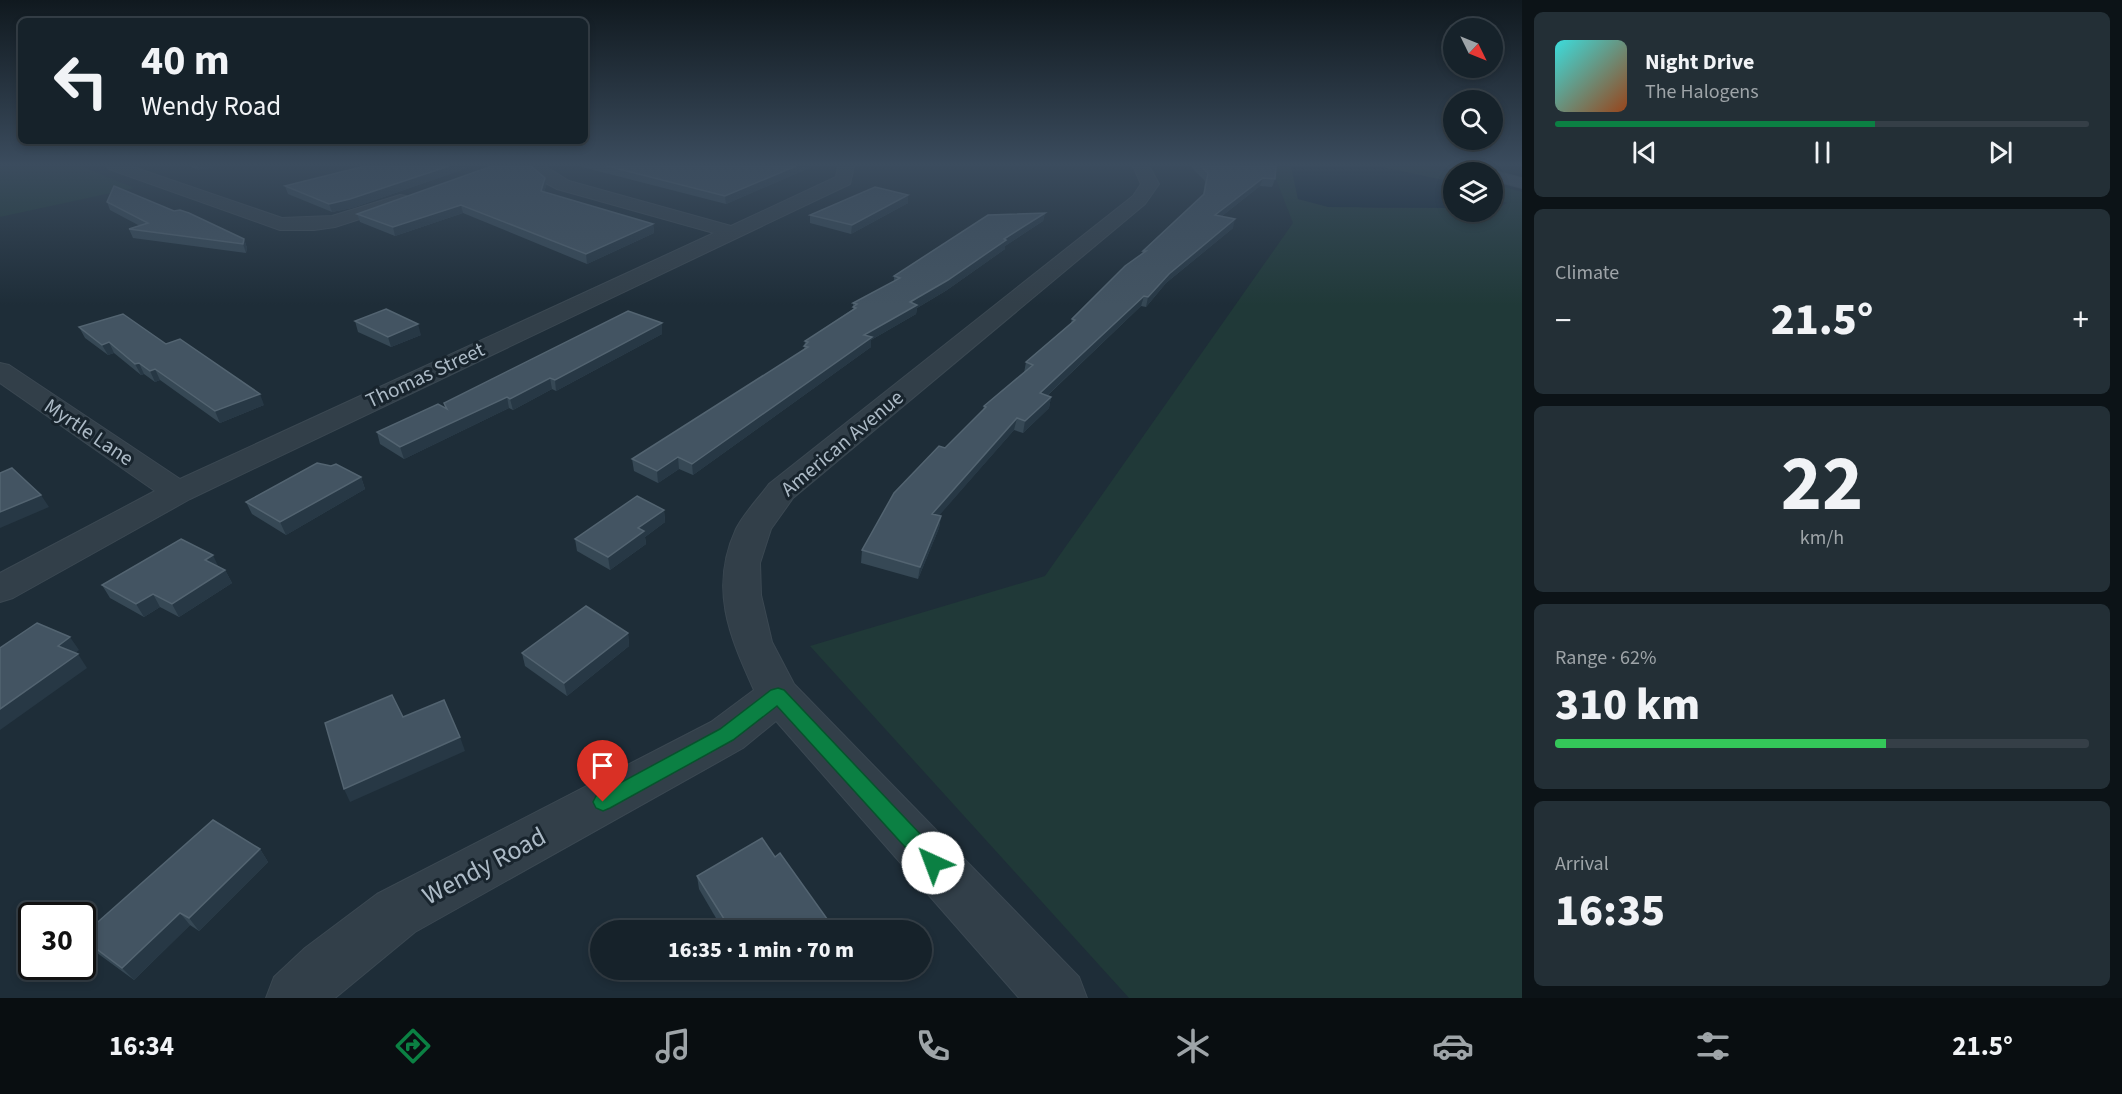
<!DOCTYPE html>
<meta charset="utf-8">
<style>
:root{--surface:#16222a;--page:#232f36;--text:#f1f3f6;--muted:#9ea4a8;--line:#353f47;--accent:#0b8043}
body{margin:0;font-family:"Source Sans 3",sans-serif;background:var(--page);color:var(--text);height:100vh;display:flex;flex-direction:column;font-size:22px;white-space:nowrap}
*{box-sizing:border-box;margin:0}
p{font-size:20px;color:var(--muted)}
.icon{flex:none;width:33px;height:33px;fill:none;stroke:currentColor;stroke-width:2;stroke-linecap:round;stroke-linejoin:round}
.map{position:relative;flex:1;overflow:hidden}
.details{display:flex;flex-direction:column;gap:12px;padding:12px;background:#0c1317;width:600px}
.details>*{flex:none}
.banner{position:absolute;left:18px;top:18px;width:570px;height:126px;border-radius:9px;box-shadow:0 3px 9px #0003,0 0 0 2px var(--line);background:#16222a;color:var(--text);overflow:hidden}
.needle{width:39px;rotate:133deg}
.buttons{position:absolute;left:1443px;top:18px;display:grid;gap:12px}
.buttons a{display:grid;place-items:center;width:60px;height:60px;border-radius:50%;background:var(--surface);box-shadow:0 3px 9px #0003,0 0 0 2px var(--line);font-size:30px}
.speed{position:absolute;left:18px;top:902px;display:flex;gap:12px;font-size:30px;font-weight:700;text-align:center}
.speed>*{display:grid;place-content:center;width:78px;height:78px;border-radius:50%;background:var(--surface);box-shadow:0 3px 9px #0003,0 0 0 2px var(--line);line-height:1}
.speed .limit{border:3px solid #111;border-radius:9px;background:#fff;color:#111}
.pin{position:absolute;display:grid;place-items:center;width:51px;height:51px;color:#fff;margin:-62px -26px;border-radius:50% 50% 50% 0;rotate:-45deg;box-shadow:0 0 6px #0007}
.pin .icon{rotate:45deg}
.me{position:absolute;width:66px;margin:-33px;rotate:317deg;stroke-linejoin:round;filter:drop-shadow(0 0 4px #0008)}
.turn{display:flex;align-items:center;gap:21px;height:126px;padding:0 24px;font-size:27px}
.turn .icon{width:78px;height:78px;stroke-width:2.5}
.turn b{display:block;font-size:42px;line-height:51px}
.big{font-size:45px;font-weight:800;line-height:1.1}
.details .widget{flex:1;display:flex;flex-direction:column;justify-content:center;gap:9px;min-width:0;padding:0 21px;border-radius:9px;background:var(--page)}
.details .dial{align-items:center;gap:0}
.dial b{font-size:78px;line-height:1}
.song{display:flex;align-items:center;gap:18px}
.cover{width:72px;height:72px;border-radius:9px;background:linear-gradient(135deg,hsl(180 70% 55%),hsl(20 70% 35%))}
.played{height:6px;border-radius:3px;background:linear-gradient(90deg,var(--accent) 60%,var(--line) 60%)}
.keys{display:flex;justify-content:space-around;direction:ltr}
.heat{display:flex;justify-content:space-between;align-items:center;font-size:33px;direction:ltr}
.charge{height:9px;border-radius:4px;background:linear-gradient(90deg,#34c759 62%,var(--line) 0)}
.trip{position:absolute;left:590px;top:920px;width:342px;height:60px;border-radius:30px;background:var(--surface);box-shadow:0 3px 9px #0003,0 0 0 2px var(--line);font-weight:800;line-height:60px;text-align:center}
.dock{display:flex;height:96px;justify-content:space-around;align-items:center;background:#090e11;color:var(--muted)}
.dock .icon{width:42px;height:42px}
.dock .selected{color:var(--accent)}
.dock b{font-size:27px;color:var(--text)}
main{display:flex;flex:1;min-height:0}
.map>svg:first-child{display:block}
.green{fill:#203938}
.water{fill:#122636}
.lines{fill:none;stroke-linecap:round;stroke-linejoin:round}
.minor-casing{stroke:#3b4852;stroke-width:2}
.secondary-casing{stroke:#3b4852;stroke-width:2}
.minor{fill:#323f49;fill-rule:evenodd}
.secondary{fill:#404f5c;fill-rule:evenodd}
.wall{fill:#364855}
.shaded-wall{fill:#273845}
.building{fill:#435462;stroke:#536471;stroke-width:1.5}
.route{fill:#0b8043;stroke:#07532c;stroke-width:1.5}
.labels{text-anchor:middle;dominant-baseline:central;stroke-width:6;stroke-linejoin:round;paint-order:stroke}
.street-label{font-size:21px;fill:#acbac6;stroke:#18242d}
.near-street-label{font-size:26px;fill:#acbac6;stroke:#18242d}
</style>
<main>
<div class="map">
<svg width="1522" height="998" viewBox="0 0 1522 998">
<rect width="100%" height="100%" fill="#1e2d38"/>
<!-- green -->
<g class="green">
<polygon points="2,166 81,166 134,188 0,217 0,167"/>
<polygon points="1271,166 1291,166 1298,199 1367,208 1453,208 1454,212 1492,212 1493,208 1500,207 1507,203 1493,197 1493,184 1522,192 1522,998 1129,998 810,646 1045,576 1293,223"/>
<polygon points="1377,166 1422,166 1453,174 1453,182"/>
</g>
<!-- water -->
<polygon class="water" points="1291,166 1377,166 1452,182 1453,208 1328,207 1298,199"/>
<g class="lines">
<!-- minor casing -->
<g class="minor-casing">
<g id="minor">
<polygon points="107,166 130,166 282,218 332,216 400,195 406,196 409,200 406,204 335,227 314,230 280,230 109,169"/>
<polygon points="527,166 545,166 569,181 731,226 836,177 838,166 854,166 850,184 190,499 13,598 0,602 0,573 155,491 0,383 0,363 9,365 180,479 714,233 557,189 542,181"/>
<path d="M1133 166H1149L1159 184 1145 204 793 498 771 529 760 563 761 595 772 642 794 684 1079 977 1087 998H1019L776 721 743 748 415 932 335 998H266L274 977 305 948 377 894 711 722 754 690C729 635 709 588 736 529 744 513 759 498 769 484L1133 196 1141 184Z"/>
</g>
</g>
<!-- secondary casing -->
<g class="secondary-casing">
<polygon id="secondary" points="1447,166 1475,166 1522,178 1522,188 1492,180 1492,172 1462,172 1449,169"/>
</g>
<!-- minor -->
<use href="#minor" class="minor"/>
<!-- secondary -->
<use href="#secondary" class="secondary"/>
</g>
<!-- wall -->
<g class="wall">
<polygon points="188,166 220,166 199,170"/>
<polygon points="365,166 473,166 352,208 332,212 288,194 285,186"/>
<polygon points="578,166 814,166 726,204"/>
<polygon points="1190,166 1276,166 1275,179 1272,187 1260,186 1222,216 1233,228 1166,283 1146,307 1141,306 1047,396 1051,397 1049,408 1023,433 1014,430 939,515 941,516 939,528 918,579 861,563 862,550 945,448 983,410 984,406 1024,373 1026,362 1071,323 1072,319 1142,253 1143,251 1203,196 1205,181"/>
<polygon points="545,178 546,186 544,192 653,224 654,233 587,264 463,213 395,236 360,222 357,214"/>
<polygon points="908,195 908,203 851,234 810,223 810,215"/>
<polygon points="107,202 244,239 247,248 246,253 133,238 129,229 140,226 110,210"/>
<polygon points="1045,213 1043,221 1005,246 1005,249 947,290 917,308 916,314 871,340 871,347 693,475 679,469 658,483 634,471 632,459 804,350 805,341 853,309 853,303 894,282 894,276"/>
<polygon points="355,321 421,335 391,347 358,332"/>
<polygon points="662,323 662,334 556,391 552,389 513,410 509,408 404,459 380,444 377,432 445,408 444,403"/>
<polygon points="79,327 166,344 264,405 220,423 160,380 155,382 144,374 141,375 114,353 108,355 85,338"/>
<polygon points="331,466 361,477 365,489 286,535 252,514 246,502"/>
<polygon points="664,510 665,522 645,537 646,544 610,570 577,551 575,539"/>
<polygon points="219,567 225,570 232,583 179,617 160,607 144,617 110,598 102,585"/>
<polygon points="628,633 629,646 567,696 525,666 522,653"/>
<polygon points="260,849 268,862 199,931 190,925 134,980 93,950 82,939"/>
<polygon points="775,857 835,930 723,930 699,889 697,876"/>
<polygon points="773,969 796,969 779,980"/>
</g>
<!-- shaded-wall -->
<g class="shaded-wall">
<polygon points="198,166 220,166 199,170"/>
<polygon points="449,166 473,166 352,208 332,212 329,204"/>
<polygon points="796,166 814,166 726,204 725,196"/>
<polygon points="545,178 546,186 542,199 541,191"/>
<polygon points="1263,178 1260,186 1213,223 1215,215"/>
<polygon points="908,195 908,203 851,234 852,225"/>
<polygon points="461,205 463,213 395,236 393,227"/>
<polygon points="1045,213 1043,221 1005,246 1005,249 947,290 917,308 916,314 871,340 871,347 693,475 692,464 864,335 1004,239"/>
<polygon points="1235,219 1233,228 1166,283 1146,307 1148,297 1169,274"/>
<polygon points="653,224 654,233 587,264 586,254"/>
<polygon points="244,239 247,248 246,253 243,244"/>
<polygon points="1144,296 1141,306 1038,404 1040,393"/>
<polygon points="662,323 662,334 556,391 555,380"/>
<polygon points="418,324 421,335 391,347 388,337"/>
<polygon points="109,342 114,353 108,355 102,345"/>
<polygon points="139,363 144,374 141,375 135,364"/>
<polygon points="155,369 160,380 155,382 150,371"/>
<polygon points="550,378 552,389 513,410 510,399"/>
<polygon points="260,394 264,405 220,423 215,411"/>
<polygon points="507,397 509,408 404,459 400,447"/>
<polygon points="1051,397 1049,408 1023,433 1025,421"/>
<polygon points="1017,418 1014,430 930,526 932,514"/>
<polygon points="678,457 679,469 658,483 657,471"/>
<polygon points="361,477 365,489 286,535 280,522"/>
<polygon points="41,495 49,507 0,528 0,512"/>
<polygon points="664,510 665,522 645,537 646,544 610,570 608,557 638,528"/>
<polygon points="941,516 939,528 918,579 920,567"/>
<polygon points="213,555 219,568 205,560"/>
<polygon points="225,570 232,583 179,617 172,604"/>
<polygon points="153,594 160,607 144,617 136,604"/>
<polygon points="628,633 629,646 567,696 564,683"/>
<polygon points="70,637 79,650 68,659 58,646"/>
<polygon points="78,654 87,668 0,730 0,709"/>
<polygon points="460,737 465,751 350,802 344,789"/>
<polygon points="260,849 268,862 199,931 189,918"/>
<polygon points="180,913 190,925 134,980 122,968"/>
<polygon points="751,923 752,930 741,930"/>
<polygon points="780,969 796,969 779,980"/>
</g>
<!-- building -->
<g class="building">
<polygon points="365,166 449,166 350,199 329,204 285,186"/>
<polygon points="492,166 531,166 545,178 541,191 653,224 586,254 461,205 393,227 357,214"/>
<polygon points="607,166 796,166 725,196"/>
<polygon points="1200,166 1276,166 1275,179 1263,178 1215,215 1235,219 1169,274 1148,297 1144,296 1040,393 1051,397 1025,421 1017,418 932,514 941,516 920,567 862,550 894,493 939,446 945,448 986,407 984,406 1033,365 1026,362 1075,320 1072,319 1125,266 1146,251 1143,251 1204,194 1208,173"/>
<polygon points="114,186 174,211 180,210 189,213 244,239 243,244 129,229 148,223 107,202"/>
<polygon points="875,187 908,195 852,225 810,215"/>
<polygon points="1045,213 1004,239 1006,240 948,280 910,302 917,305 864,335 872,337 692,464 678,457 657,471 632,459 808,347 804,346 808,342 805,341 856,308 853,307 857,304 853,303 900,278 894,276 988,215"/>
<polygon points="386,309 418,324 388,337 355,321"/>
<polygon points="628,311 662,323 555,380 550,378 510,399 507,397 400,447 377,432 438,404 447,409 444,403"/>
<polygon points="123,314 166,344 180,339 260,394 215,411 155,369 150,371 139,363 135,364 109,342 102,345 79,327"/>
<polygon points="317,463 331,466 336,464 361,477 280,522 246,502"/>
<polygon points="12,468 41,495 0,512 0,473"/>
<polygon points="637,496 664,510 638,528 644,531 608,557 575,539"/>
<polygon points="181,539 213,555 205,560 225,570 172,604 153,594 136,604 102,585"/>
<polygon points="586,606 628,633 564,683 522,653"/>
<polygon points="37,623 70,637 58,646 78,654 0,709 0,648"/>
<polygon points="392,695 403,717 444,700 460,737 344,789 325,723"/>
<polygon points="213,820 260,849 189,918 180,913 122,968 82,938 82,936"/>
<polygon points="762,838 775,857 780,853 835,930 756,930 751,923 741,930 731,930 697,876"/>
</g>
<!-- sky -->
<linearGradient id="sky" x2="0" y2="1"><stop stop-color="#10191f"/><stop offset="0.54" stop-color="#3b4c5e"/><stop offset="1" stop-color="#3b4c5e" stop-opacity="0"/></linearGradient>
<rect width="1522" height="305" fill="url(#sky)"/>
<!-- route -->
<polygon class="route" points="778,688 784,690 941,856 944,863 941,870 933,873 926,870 777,706 733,740 610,808 603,811 596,808 593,802 596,796 720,729 771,690"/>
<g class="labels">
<!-- street labels -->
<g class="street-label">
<text transform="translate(425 375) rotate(-25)">Thomas Street</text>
<text transform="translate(89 432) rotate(34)">Myrtle Lane</text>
<text transform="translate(842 443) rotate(-40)">American Avenue</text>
</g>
<!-- near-street labels -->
<g class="near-street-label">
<text transform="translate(484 866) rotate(-28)">Wendy Road</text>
</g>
</g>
</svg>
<div class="buttons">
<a><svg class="needle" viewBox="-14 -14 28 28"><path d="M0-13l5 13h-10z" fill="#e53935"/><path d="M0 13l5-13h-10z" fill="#9ea4a8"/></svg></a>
<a><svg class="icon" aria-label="search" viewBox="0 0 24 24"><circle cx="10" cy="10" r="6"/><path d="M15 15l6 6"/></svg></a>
<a><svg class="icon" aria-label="layers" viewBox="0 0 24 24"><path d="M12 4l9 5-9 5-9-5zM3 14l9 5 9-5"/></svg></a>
</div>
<div class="speed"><div class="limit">30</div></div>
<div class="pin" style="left:603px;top:802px;background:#d93025"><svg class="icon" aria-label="arrive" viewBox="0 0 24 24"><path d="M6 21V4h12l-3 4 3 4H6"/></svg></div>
<svg class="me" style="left:933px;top:863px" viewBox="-20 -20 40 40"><circle r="19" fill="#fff"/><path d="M0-13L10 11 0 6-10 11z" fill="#0b8043"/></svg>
<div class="trip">16:35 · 1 min · 70 m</div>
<div class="banner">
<div class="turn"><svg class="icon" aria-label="left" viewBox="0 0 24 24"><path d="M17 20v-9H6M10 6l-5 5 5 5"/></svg><div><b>40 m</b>Wendy Road</div></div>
</div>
</div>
<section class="details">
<div class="widget">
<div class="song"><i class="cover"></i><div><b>Night Drive</b><p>The Halogens</p></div></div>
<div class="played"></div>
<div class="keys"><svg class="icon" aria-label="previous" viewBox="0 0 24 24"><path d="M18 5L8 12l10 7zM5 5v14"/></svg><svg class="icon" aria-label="pause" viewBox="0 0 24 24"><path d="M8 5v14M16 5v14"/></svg><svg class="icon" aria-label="next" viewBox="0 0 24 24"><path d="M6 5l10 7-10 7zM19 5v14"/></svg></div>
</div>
<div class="widget"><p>Climate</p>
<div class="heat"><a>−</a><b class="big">21.5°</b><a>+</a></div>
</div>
<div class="widget dial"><b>22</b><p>km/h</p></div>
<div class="widget"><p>Range · 62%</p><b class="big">310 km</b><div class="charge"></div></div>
<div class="widget"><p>Arrival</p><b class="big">16:35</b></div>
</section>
</main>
<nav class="dock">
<b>16:34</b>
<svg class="icon selected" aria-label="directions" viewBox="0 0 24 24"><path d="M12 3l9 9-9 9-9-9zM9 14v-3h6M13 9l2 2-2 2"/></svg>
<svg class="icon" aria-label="music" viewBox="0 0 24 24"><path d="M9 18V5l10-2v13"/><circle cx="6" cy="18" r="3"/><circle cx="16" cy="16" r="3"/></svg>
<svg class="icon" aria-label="phone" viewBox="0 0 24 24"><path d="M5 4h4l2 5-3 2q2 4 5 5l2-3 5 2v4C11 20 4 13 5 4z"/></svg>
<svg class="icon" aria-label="climate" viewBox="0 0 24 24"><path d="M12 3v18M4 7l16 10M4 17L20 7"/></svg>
<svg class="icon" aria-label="car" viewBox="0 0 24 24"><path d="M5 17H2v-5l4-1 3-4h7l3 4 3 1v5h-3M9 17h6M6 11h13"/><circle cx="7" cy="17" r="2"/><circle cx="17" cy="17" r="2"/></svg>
<svg class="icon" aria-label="filters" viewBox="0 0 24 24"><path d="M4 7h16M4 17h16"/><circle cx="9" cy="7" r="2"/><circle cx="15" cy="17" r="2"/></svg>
<b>21.5°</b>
</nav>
